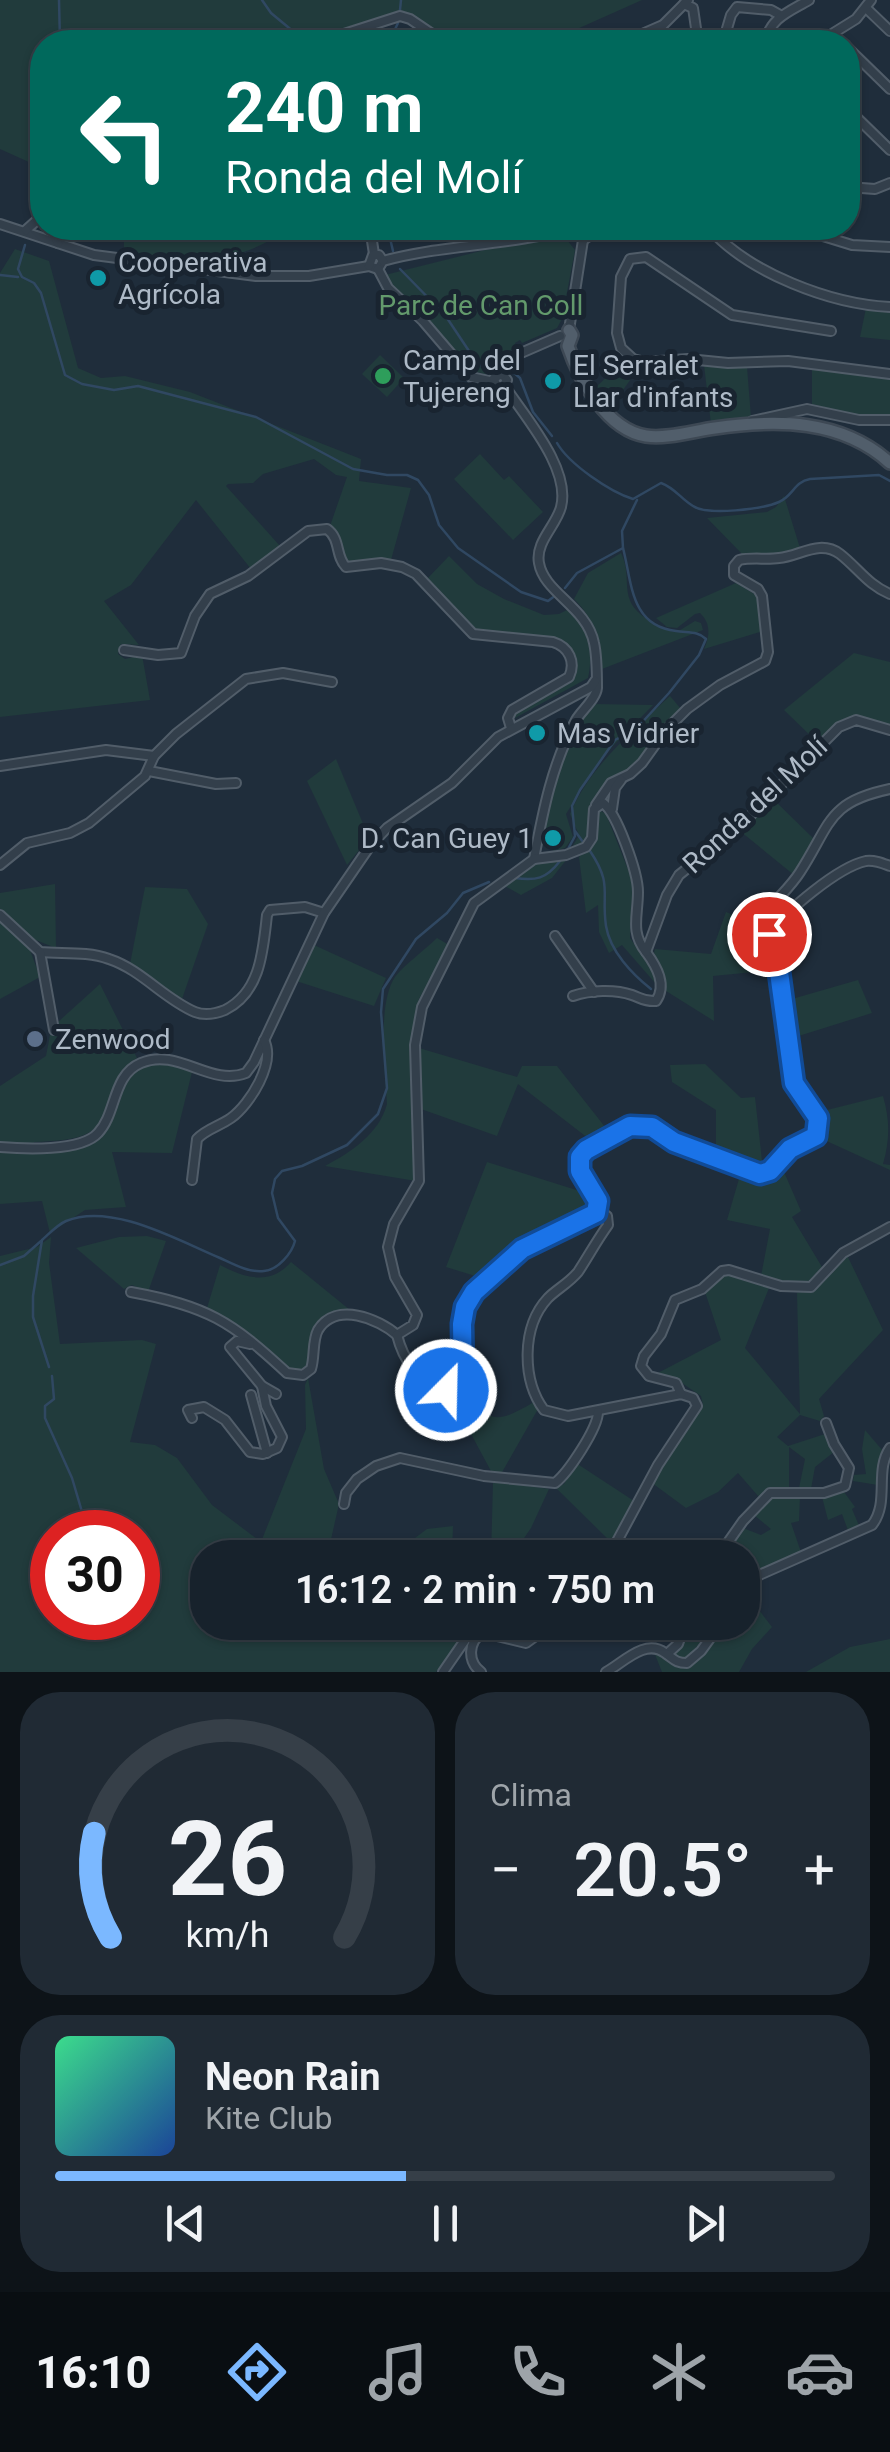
<!DOCTYPE html>
<html lang="es">
<meta charset="utf-8">
<style>
:root{--surface:#17222c;--page:#202a34;--text:#f1f3f6;--muted:#9ea4a9;--line:#363f48;--accent:#7bb8ff}
body{margin:0;font-family:Roboto,sans-serif;background:var(--page);color:var(--text);height:100vh;display:flex;flex-direction:column;font-size:38px;white-space:nowrap}
*{box-sizing:border-box;margin:0}
p{font-size:32px;color:var(--muted)}
.icon{flex:none;width:55px;height:55px;fill:none;stroke:currentColor;stroke-width:2;stroke-linecap:round;stroke-linejoin:round}
.map{position:relative;height:1672px;overflow:hidden}
.panel{display:flex;flex-direction:column;gap:20px;padding:20px;background:#0d1318;flex:1}
.panel>*{flex:none}
.guide{position:absolute;left:30px;top:30px;width:830px;height:210px;border-radius:40px;box-shadow:0 2px 8px #0004,0 0 0 2px var(--line);background:#00695c;color:#fff;overflow:hidden}
.speed{position:absolute;left:30px;top:1510px;display:flex;gap:20px;font-size:50px;font-weight:700;text-align:center}
.speed>*{display:grid;place-content:center;width:130px;height:130px;border-radius:50%;background:var(--surface);box-shadow:0 2px 8px #0004,0 0 0 2px var(--line);line-height:1}
.speed .limit{border:15px solid #d22;background:#fff;color:#111}
.pin{position:absolute;display:grid;place-items:center;width:85px;height:85px;color:#fff;margin:-42px;border:5px solid #fff;border-radius:50%;box-shadow:0 2px 10px #0007}
.me{position:absolute;width:110px;margin:-55px;rotate:23deg;stroke-linejoin:round;filter:drop-shadow(0 0 8px #0008)}
.turn{display:flex;align-items:center;gap:35px;height:210px;padding:0 30px;font-size:45px}
.turn .icon{width:130px;height:130px;stroke-width:2.5}
.turn b{display:block;font-size:70px;line-height:85px}
.big{font-size:75px;font-weight:600;line-height:1.1}
.panel .card{flex:1;display:flex;flex-direction:column;justify-content:center;gap:15px;min-width:0;padding:0 35px;border-radius:40px;background:var(--page)}
.panel .dial{align-items:center;gap:0}
.dial svg{height:260px;overflow:visible;fill:none;stroke:var(--line);stroke-width:7;stroke-linecap:round;text-anchor:middle}
.dial text{fill:var(--text);stroke:none}
.song{display:flex;align-items:center;gap:30px}
.cover{width:120px;height:120px;border-radius:15px;background:linear-gradient(135deg,hsl(150 70% 55%),hsl(220 70% 35%))}
.played{height:10px;border-radius:5px;background:linear-gradient(90deg,var(--accent) 45%,var(--line) 45%)}
.keys{display:flex;justify-content:space-around;direction:ltr}
.heat{display:flex;justify-content:space-between;align-items:center;font-size:55px;direction:ltr}
.panel .tiles{flex:1;display:grid;gap:20px;grid-template-columns:1fr 1fr}
.card:last-child{grid-column:span 2}
.trip{position:absolute;left:190px;top:1540px;width:570px;height:100px;border-radius:40px;background:var(--surface);box-shadow:0 2px 8px #0004,0 0 0 2px var(--line);font-weight:600;line-height:100px;text-align:center}
.tabs{display:flex;height:160px;justify-content:space-around;align-items:center;background:#090e12;color:var(--muted)}
.tabs .icon{width:70px;height:70px}
.tabs .on{color:var(--accent)}
.tabs b{font-size:45px;color:var(--text)}
.map>svg:first-child{display:block}
.green{fill:#213b3c;fill-rule:evenodd}
.lines{fill:none;stroke-linecap:round;stroke-linejoin:round}
.stream{stroke:#304862;stroke-width:2.5}
.street-casing{stroke:#515d69;stroke-width:12}
.primary-casing{stroke:#3d4854;stroke-width:16}
.street{stroke:#333f4b;stroke-width:8}
.primary{stroke:#515e6b;stroke-width:11}
.route-casing{stroke:#114b97;stroke-width:25}
.route{stroke:#1a73e8;stroke-width:18}
.culture-dot{fill:#0f9aa8;stroke:#192430;stroke-width:4}
.leisure-dot{fill:#2e9e5b;stroke:#192430;stroke-width:4}
.service-dot{fill:#5c6f8a;stroke:#192430;stroke-width:4}
.labels{text-anchor:middle;dominant-baseline:central;stroke-width:10;stroke-linejoin:round;paint-order:stroke}
.poi-label{font-size:28px;fill:#aebac7;stroke:#192430;text-anchor:start}
.park-label{font-size:28px;fill:#639a6c;stroke:#192430}
.street-label{font-size:28px;fill:#aebac7;stroke:#192430}
</style>
<div class="map">
<svg width="890" height="1672" viewBox="0 0 890 1672">
<rect width="100%" height="100%" fill="#1f2d3b"/>
<!-- green -->
<g class="green">
<polygon points="0,0 642,0 548,42 436,42 404,22 365,24 315,35 311,42 42,42 42,168 0,149"/>
<path d="M124 228H290C233 267 190 264 124 254Z"/>
<polygon points="433,228 543,228 437,242"/>
<path d="M560 238 567 240 575 250 562 319 557 328 522 343 520 340 515 343 516 346C504 355 499 369 485 374L469 370 431 323 395 291 385 275 485 250Z"/>
<polygon points="15,249 49,261 78,368 101,378 125,376 190,392 361,459 359,481 411,488 391,560 346,562 339,536 330,526 347,477 336,475 314,459 263,474 253,483 228,484 226,486 280,546 251,569 196,500 131,585 104,601 139,645 121,644 118,654 125,659 142,655 150,700 0,717 0,273"/>
<polygon points="866,308 890,310 890,340 860,337"/>
<polygon points="380,355 404,378 387,397 362,374"/>
<polygon points="625,360 640,366 611,407 595,388"/>
<polygon points="704,365 747,367 751,417 711,424"/>
<polygon points="812,369 890,378 890,415 868,418 812,404"/>
<polygon points="480,454 504,480 509,476 543,512 513,540 454,479"/>
<polygon points="784,496 800,548 777,555 744,556 707,518 767,512 776,507"/>
<path d="M621 553C634 579 616 599 647 619 658 626 665 631 677 632L695 621 701 623 703 630 602 669C602 641 594 619 574 599L588 573Z"/>
<path d="M449 556 477 584 504 599 544 615 559 614 569 609C588 629 594 651 588 678L515 718V712L572 679C598 625 503 640 477 631 458 624 440 595 426 580Z"/>
<path d="M736 583 756 595 763 631 704 649C710 637 711 623 700 613L695 614 677 628 667 627 656 618Z"/>
<path d="M854 653 890 662V726C852 714 847 715 818 743L784 710Z"/>
<path d="M670 696 681 709C664 726 651 751 636 764 628 771 617 774 609 781 589 798 589 814 588 838L579 847 570 851 579 835 570 814C590 766 633 731 670 696Z"/>
<path d="M594 704 653 705 601 758 566 814 573 837 565 848 553 851 562 834 556 829 545 828C546 787 568 737 594 704Z"/>
<polygon points="336,759 369,838 347,865 307,781"/>
<polygon points="771,797 814,839 794,875 740,831"/>
<polygon points="599,810 606,814 633,882 630,938 653,972 656,984 622,945 609,953 599,932 598,905 586,913 579,857 595,842"/>
<polygon points="567,859 552,878 521,895 501,884 537,864"/>
<polygon points="55,884 56,948 33,939 0,909 0,893"/>
<polygon points="145,887 187,889 208,924 182,999 130,964"/>
<polygon points="726,912 760,926 768,942 775,970 713,976 714,1021 666,991 665,976 654,953 655,949 711,954"/>
<polygon points="0,922 30,950 40,977 0,999"/>
<path d="M437 938 449 945 419 999 412 1036 416 1181 325 1166C351 1152 379 1134 387 1104 385 1072 377 1003 395 977 406 963 424 951 437 938Z"/>
<polygon points="314,945 386,978 374,1006 296,981"/>
<polygon points="858,980 872,1013 789,1039 785,1001"/>
<path d="M100 984 137 1058C106 1075 115 1117 90 1132 75 1141 52 1141 34 1142L31 1152C50 1150 76 1152 94 1142 136 1116 106 1036 192 1072L172 1153 112 1152 126 1207 85 1210 50 1233 42 1201 0 1204V1086L46 1056 50 1035 59 1033 58 1022Z"/>
<polygon points="419,1048 517,1077 522,1066 557,1066 609,1132 593,1142 518,1084 497,1136 421,1109"/>
<polygon points="705,1064 741,1098 755,1097 763,1170 716,1152 716,1110 672,1082 670,1065"/>
<path d="M883 1096C890 1121 890 1139 883 1164L890 1165V1170L820 1138 823 1126 819 1112Z"/>
<path d="M487 1162 589 1194 593 1203C590 1224 539 1234 520 1246 507 1255 496 1267 485 1279L446 1267Z"/>
<polygon points="781,1165 801,1211 792,1217 822,1267 806,1284 777,1282 761,1276 770,1229 727,1220 741,1172 766,1178"/>
<polygon points="147,1236 166,1241 148,1292 132,1285 124,1289 76,1248 119,1237"/>
<path d="M51 1237 49 1263 60 1344 142 1340 156 1344 130 1442 155 1445 177 1458 212 1505 261 1542 306 1429 305 1385 308 1378 324 1469 339 1504 327 1557 208 1558V1622L472 1623V1627L436 1672H0V1256L37 1247ZM52 1532H138V1618H52Z"/>
<polygon points="847,1255 883,1330 819,1399 824,1416 820,1421 800,1415 777,1437 788,1446 825,1434 834,1452 815,1467 811,1489 799,1488 805,1459 789,1447 789,1488 773,1489 759,1497 738,1473 718,1492 686,1508 652,1483 703,1405 701,1396 676,1379 654,1375 721,1340 705,1292 727,1274 769,1288 745,1348 800,1414 797,1293 817,1288"/>
<path d="M291 1262 350 1310C318 1313 311 1337 309 1365L301 1372C281 1370 237 1320 207 1308L220 1265C245 1278 270 1286 291 1262Z"/>
<path d="M464 1384C487 1424 495 1425 534 1402L538 1409 501 1474 492 1473 449 1393Z"/>
<polygon points="865,1430 883,1451 879,1463 878,1485 853,1481 854,1475 866,1474 862,1449"/>
<polygon points="576,1463 634,1501 611,1542 556,1488 564,1484"/>
<polygon points="493,1481 549,1489 531,1528 511,1557 491,1558"/>
<polygon points="844,1492 855,1507 852,1509 860,1528 849,1533 842,1514 828,1520 822,1497"/>
<polygon points="780,1496 800,1496 799,1521 791,1523 801,1552 755,1572 743,1584 742,1558 723,1558 743,1528 761,1535 771,1529 754,1515 768,1499"/>
<polygon points="453,1526 452,1557 390,1557 427,1529"/>
<polygon points="746,1593 772,1627 752,1649 739,1672 662,1672 654,1652 675,1666 691,1665 728,1623 742,1622 743,1599"/>
<polygon points="690,1623 717,1623 688,1657 677,1658 675,1655 685,1641"/>
<polygon points="890,1639 890,1672 806,1672 850,1647"/>
</g>
<g class="lines">
<!-- stream -->
<g class="stream">
<polyline points="59,0 60,42"/>
<polyline points="262,0 271,13 306,42"/>
<polyline points="400,10 401,0"/>
<polyline points="390,40 398,23"/>
<polyline points="389,234 393,251"/>
<polyline points="25,245 18,269 22,277 34,283 41,293 65,375 82,384 114,390 138,386 256,417 353,469 387,475 407,475 418,480 429,495 439,525 458,548 521,592 548,601 556,595"/>
<polyline points="400,269 445,315 473,357 480,365 494,368"/>
<polyline points="0,275 18,277"/>
<polyline points="513,372 520,378 533,412 552,436"/>
<path d="M557 443C569 464 610 492 633 499L661 483C675 488 681 499 693 506 708 516 763 509 779 502 793 496 794 482 810 479L879 475 890 481"/>
<polyline points="565,588 577,573 623,548 622,531 637,500"/>
<polyline points="575,831 583,842"/>
<path d="M568 849 575 836 572 806 580 790 615 740 637 728 669 693 699 655 706 639C698 631 688 633 676 631 630 626 632 582 623 548"/>
<path d="M590 851C613 885 601 892 606 926 610 951 632 974 651 989"/>
<path d="M515 878C536 881 546 879 560 861"/>
<polyline points="0,1265 24,1256 41,1241"/>
<path d="M49 1367 33 1317V1296L42 1240C50 1233 57 1225 66 1221 112 1202 179 1241 220 1258 233 1264 249 1273 264 1271 278 1270 292 1253 295 1241L278 1218 272 1193 275 1179 282 1171 302 1166 347 1145 378 1114 387 1088 381 1012 383 989 416 939 447 913 463 893 489 882"/>
<polyline points="52,1376 54,1399 45,1406 45,1418 72,1478 88,1532"/>
<polyline points="100,1618 101,1623"/>
</g>
<!-- street casing -->
<g class="street-casing">
<g id="street">
<polyline points="684,4 693,8 698,42"/>
<polyline points="866,8 890,31"/>
<polyline points="319,42 400,16 410,19 444,42"/>
<polyline points="624,42 663,25 688,0"/>
<polyline points="723,42 731,15 737,7 771,10 780,15"/>
<path d="M766 42C769 18 791 11 809 0"/>
<polyline points="819,42 856,19 871,0"/>
<polyline points="848,48 890,89"/>
<polyline points="848,109 890,150"/>
<polyline points="848,187 875,189 890,183"/>
<path d="M0 224 94 255 256 276H309L369 266 378 269 383 261C445 244 511 246 572 228"/>
<polyline points="51,228 58,243"/>
<polyline points="370,228 374,254"/>
<path d="M709 228C749 273 830 304 890 307"/>
<polyline points="797,228 852,245 890,247"/>
<polyline points="26,230 36,221 42,221"/>
<polyline points="583,240 591,235 591,228"/>
<polyline points="369,266 373,255 379,255 383,261"/>
<polyline points="378,269 388,288 423,321 471,377 494,382"/>
<polyline points="569,330 583,240"/>
<polyline points="831,331 732,315 646,257 630,259 621,277 617,333 621,348 633,359 645,362 688,359 728,363 788,361 890,374"/>
<path d="M502 374 507 380 504 385C524 416 571 468 561 507 556 526 535 542 539 563 544 593 587 607 594 643 597 656 597 675 597 688 596 699 581 711 576 720 552 764 543 811 534 859"/>
<polyline points="496,385 494,378 502,374 514,356 560,336"/>
<polyline points="752,421 807,409 859,420 890,420"/>
<path d="M124 650 158 655 181 653 195 616 210 594 248 576 308 531 327 529C341 539 335 556 346 567L381 563 402 567 416 574 473 634 553 642C569 647 576 662 569 677L512 710 508 718 511 728"/>
<polyline points="0,766 106,750 154,756"/>
<polyline points="149,771 216,784 236,783"/>
<path d="M596 805 611 783 630 774 642 763 665 731 687 709 720 685 765 661 768 652 762 596 758 589 734 575V566L739 560C753 557 766 560 779 558 800 556 820 539 840 554 858 568 868 585 890 594"/>
<polyline points="612,809 615,788 621,780"/>
<polyline points="0,865 27,843 70,833 89,823 145,776 154,756 176,734 246,679 283,673 332,682"/>
<path d="M0 915 40 952C63 954 87 951 109 959 142 970 164 999 195 1012 205 1016 215 1014 225 1010 261 992 263 950 267 915L270 910 305 907 324 913"/>
<path d="M769 934C786 911 838 867 866 861 875 860 882 863 890 866"/>
<polyline points="555,936 594,992"/>
<polyline points="40,952 54,1030"/>
<path d="M573 996C590 990 615 989 632 995 641 998 645 1002 656 1001 667 985 657 967 646 952"/>
<path d="M0 1147C23 1149 81 1152 98 1133 117 1113 112 1075 141 1063 178 1047 210 1087 246 1073L254 1062 324 913 370 846 387 828 452 783 498 737 591 687 595 681"/>
<path d="M192 1180 197 1139C206 1129 220 1126 231 1118 250 1104 276 1063 264 1040"/>
<path d="M598 1210 597 1201 580 1171V1157L586 1150 630 1126 652 1127 674 1142 726 1159 758 1174 767 1173 791 1149 816 1136 818 1117 793 1083 779 972 764 915C775 900 790 888 800 872 831 824 827 802 890 789"/>
<path d="M598 1210 607 1216 608 1225C597 1240 588 1257 578 1272 569 1283 557 1289 548 1298 521 1327 522 1380 544 1410L568 1416 681 1394 693 1398 697 1406 658 1465 608 1558"/>
<path d="M131 1292C207 1306 231 1321 287 1373L303 1375 311 1369C315 1357 312 1341 318 1330 336 1301 379 1319 397 1335"/>
<path d="M397 1335 413 1325 417 1315 395 1277 388 1247 394 1224 419 1181 415 1045 422 1007 474 903 534 859 566 855 586 847 592 838 594 809 603 803C617 813 638 873 638 892 638 916 630 932 646 952L667 895 679 875 741 825 839 727 856 720 890 730"/>
<path d="M397 1335C403 1359 416 1378 439 1389L457 1386C476 1366 453 1324 470 1297 481 1280 517 1250 535 1241 556 1231 582 1228 598 1210"/>
<polyline points="262,1386 276,1394"/>
<polyline points="681,1394 676,1383 649,1376 641,1366 644,1356 661,1334 675,1300 702,1289 722,1271 729,1270 781,1286 811,1287 843,1253 890,1227"/>
<polyline points="251,1395 267,1453"/>
<polyline points="192,1418 188,1410 204,1407 225,1420 250,1452 263,1454 277,1448 282,1437 266,1406 262,1386 230,1347 237,1341 250,1344"/>
<path d="M344 1504 346 1493 357 1479 376 1466 400 1458 484 1476 555 1483C568 1473 598 1428 598 1412"/>
<polyline points="717,1558 743,1521 770,1493 824,1493 845,1486 849,1468 834,1444 826,1423"/>
<path d="M742 1590 757 1576 872 1525C890 1502 874 1471 890 1448"/>
<polyline points="667,1654 678,1644 686,1622"/>
<polyline points="443,1672 472,1630 526,1643 555,1622"/>
<path d="M481 1672C467 1661 468 1642 483 1632"/>
<path d="M606 1672C623 1663 645 1638 665 1653 674 1659 675 1663 687 1663L701 1651 722 1622"/>
</g>
</g>
<!-- primary casing -->
<g class="primary-casing">
<path id="primary" d="M569 330 572 335 568 346C579 379 607 430 646 436 667 439 693 431 715 428 776 419 842 419 890 463"/>
</g>
<!-- street -->
<use href="#street" class="street"/>
<!-- primary -->
<use href="#primary" class="primary"/>
</g>
<g class="lines">
<!-- route casing -->
<g class="route-casing">
<polyline id="route" points="446,1390 460,1384 463,1378 462,1324 465,1307 474,1292 522,1249 596,1213 598,1201 580,1171 580,1157 586,1150 630,1126 652,1127 674,1142 760,1174 770,1171 790,1149 816,1136 818,1118 794,1083 779,972 769,934"/>
</g>
<!-- route -->
<use href="#route" class="route"/>
</g>
<!-- markers -->
<g class="culture-dot">
<circle cx="98" cy="278" r="10"/>
<circle cx="553" cy="381" r="10"/>
<circle cx="537" cy="733" r="10"/>
<circle cx="553" cy="838" r="10"/>
</g>
<circle class="leisure-dot" cx="383" cy="376" r="10"/>
<circle class="service-dot" cx="35" cy="1039" r="10"/>
<g class="labels">
<!-- poi labels -->
<g class="poi-label">
<text x="118" y="262">Cooperativa<tspan x="118" dy="32">Agrícola</tspan></text>
<text x="403" y="360">Camp del<tspan x="403" dy="32">Tujereng</tspan></text>
<text x="573" y="365">El Serralet<tspan x="573" dy="32">Llar d'infants</tspan></text>
<text x="557" y="733">Mas Vidrier</text>
<text x="533" y="838" text-anchor="end">D. Can Guey 1</text>
<text x="55" y="1039">Zenwood</text>
</g>
<!-- park labels -->
<g class="park-label">
<text x="481" y="305">Parc de Can Coll</text>
</g>
<!-- street labels -->
<g class="street-label">
<text transform="translate(755 805) rotate(-43)">Ronda del Molí</text>
</g>
</g>
</svg>
<div class="speed"><div class="limit">30</div></div>
<div class="pin" style="left:769px;top:934px;background:#d93025"><svg class="icon" aria-label="arrive" viewBox="0 0 24 24"><path d="M6 21V4h12l-3 4 3 4H6"/></svg></div>
<svg class="me" style="left:446px;top:1390px" viewBox="-20 -20 40 40"><circle r="17" fill="#1a73e8" stroke="#fff" stroke-width="3"/><path d="M0-11L8 9 0 5-8 9z" fill="#fff"/></svg>
<div class="trip">16:12 · 2 min · 750 m</div>
<div class="guide">
<div class="turn"><svg class="icon" aria-label="left" viewBox="0 0 24 24"><path d="M17 20v-9H6M10 6l-5 5 5 5"/></svg><div><b>240 m</b>Ronda del Molí</div></div>
</div>
</div>
<section class="panel">
<div class="tiles">
<div class="card dial"><svg viewBox="0 0 100 80">
<path d="M14 69A42 42 0 1 1 86 69"/>
<path d="M14 69A42 42 0 0 1 9 37" stroke="#7bb8ff"/>
<text x="50" y="56" font-size="32" font-weight="700">26</text>
<text x="50" y="72" font-size="11">km/h</text>
</svg></div>
<div class="card"><p>Clima</p>
<div class="heat"><a>−</a><b class="big">20.5°</b><a>+</a></div>
</div>
<div class="card">
<div class="song"><i class="cover"></i><div><b>Neon Rain</b><p>Kite Club</p></div></div>
<div class="played"></div>
<div class="keys"><svg class="icon" aria-label="previous" viewBox="0 0 24 24"><path d="M18 5L8 12l10 7zM5 5v14"/></svg><svg class="icon" aria-label="pause" viewBox="0 0 24 24"><path d="M8 5v14M16 5v14"/></svg><svg class="icon" aria-label="next" viewBox="0 0 24 24"><path d="M6 5l10 7-10 7zM19 5v14"/></svg></div>
</div>
</div>
</section>
<nav class="tabs">
<b>16:10</b>
<svg class="icon on" aria-label="directions" viewBox="0 0 24 24"><path d="M12 3l9 9-9 9-9-9zM9 14v-3h6M13 9l2 2-2 2"/></svg>
<svg class="icon" aria-label="music" viewBox="0 0 24 24"><path d="M9 18V5l10-2v13"/><circle cx="6" cy="18" r="3"/><circle cx="16" cy="16" r="3"/></svg>
<svg class="icon" aria-label="phone" viewBox="0 0 24 24"><path d="M5 4h4l2 5-3 2q2 4 5 5l2-3 5 2v4C11 20 4 13 5 4z"/></svg>
<svg class="icon" aria-label="climate" viewBox="0 0 24 24"><path d="M12 3v18M4 7l16 10M4 17L20 7"/></svg>
<svg class="icon" aria-label="car" viewBox="0 0 24 24"><path d="M5 17H2v-5l4-1 3-4h7l3 4 3 1v5h-3M9 17h6M6 11h13"/><circle cx="7" cy="17" r="2"/><circle cx="17" cy="17" r="2"/></svg>
</nav>
